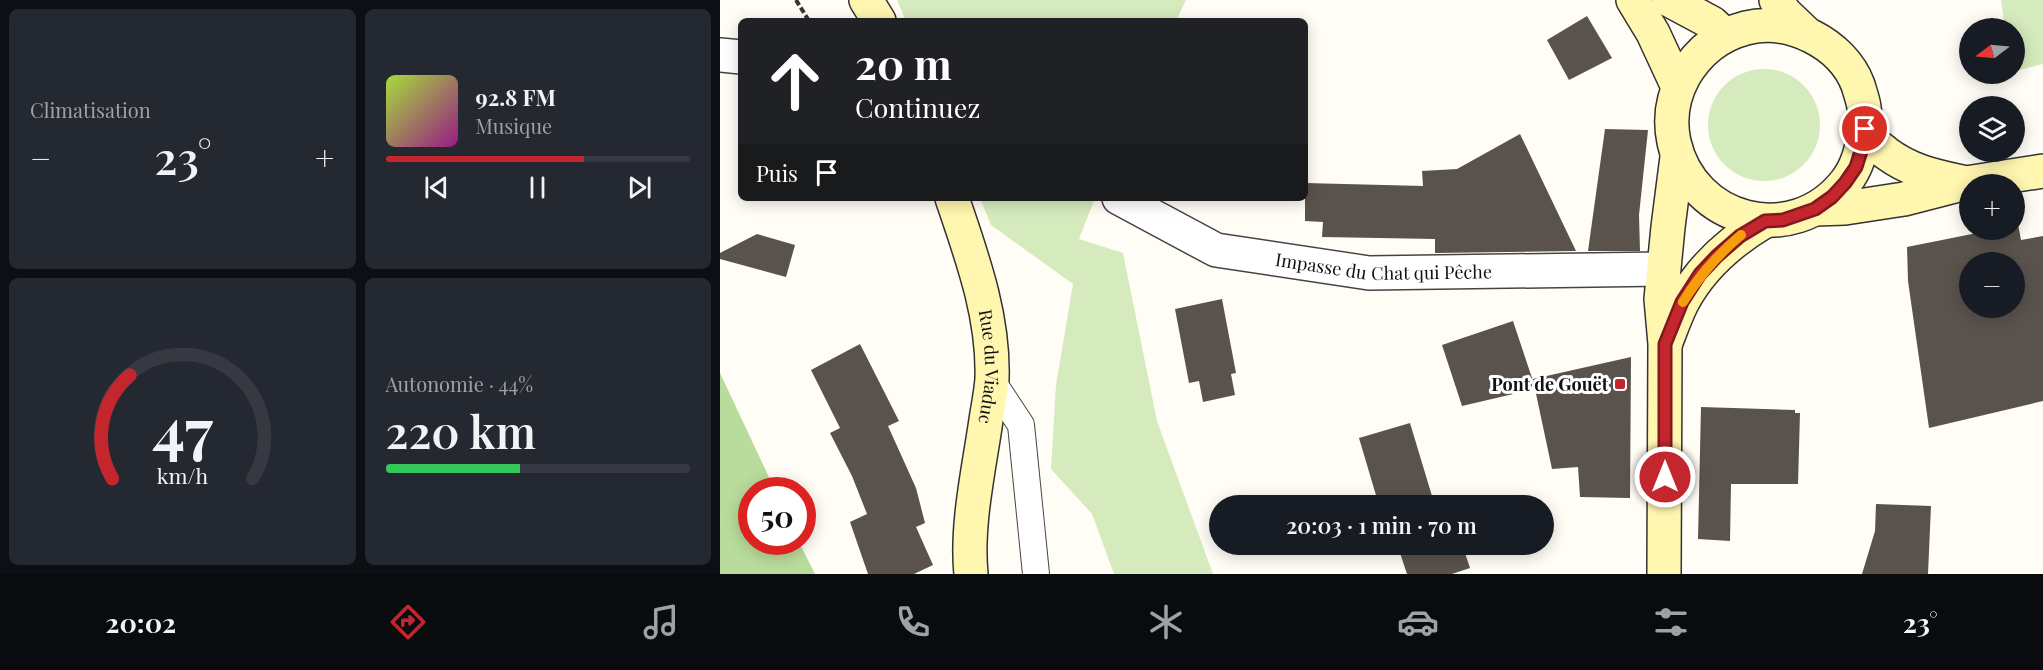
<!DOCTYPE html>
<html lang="fr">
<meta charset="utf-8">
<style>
:root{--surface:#171b24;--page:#242831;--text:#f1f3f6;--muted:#9ea1a6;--line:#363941;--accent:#c4262e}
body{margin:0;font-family:"Playfair Display",serif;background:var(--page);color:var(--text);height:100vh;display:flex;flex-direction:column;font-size:22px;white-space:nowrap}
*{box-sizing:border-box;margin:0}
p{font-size:20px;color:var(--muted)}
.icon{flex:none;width:33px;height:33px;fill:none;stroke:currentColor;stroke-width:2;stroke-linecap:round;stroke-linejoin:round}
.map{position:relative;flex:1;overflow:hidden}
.details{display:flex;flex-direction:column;gap:9px;padding:9px;background:#0d0f14;width:720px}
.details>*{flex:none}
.hud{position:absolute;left:18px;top:18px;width:570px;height:183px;border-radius:9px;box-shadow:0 3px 15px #0003;background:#202124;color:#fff;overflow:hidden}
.needle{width:39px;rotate:254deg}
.controls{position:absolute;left:1239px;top:18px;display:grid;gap:12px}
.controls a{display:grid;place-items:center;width:66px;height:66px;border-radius:50%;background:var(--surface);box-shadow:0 3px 15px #0003;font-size:30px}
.speed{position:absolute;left:18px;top:477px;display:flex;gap:12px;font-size:30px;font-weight:700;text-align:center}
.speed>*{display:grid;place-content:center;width:78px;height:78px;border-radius:50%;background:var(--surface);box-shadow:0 3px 15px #0003;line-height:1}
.speed .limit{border:9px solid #d22;background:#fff;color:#111}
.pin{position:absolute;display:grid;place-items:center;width:51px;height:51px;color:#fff;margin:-26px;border:3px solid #fff;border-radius:50%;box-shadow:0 2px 6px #0007}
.me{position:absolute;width:66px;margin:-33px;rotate:0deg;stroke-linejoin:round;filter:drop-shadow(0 0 4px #0008)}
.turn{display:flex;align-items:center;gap:21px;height:126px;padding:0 18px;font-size:27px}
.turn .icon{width:78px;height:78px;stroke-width:2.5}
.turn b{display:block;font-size:42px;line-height:51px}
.then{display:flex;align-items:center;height:57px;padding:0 18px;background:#0003;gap:12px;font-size:22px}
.big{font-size:45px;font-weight:600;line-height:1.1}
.details .tile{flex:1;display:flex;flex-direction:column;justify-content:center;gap:9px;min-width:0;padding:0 21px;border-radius:9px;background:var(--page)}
.details .dial{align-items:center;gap:0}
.dial svg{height:156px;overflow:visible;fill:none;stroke:var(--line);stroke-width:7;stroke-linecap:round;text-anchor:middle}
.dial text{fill:var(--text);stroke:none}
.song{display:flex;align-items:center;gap:18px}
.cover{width:72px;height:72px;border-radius:9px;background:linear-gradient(135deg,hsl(80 70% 55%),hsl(310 70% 35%))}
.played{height:6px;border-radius:3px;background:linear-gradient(90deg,var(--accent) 65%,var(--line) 65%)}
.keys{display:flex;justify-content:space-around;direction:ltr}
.heat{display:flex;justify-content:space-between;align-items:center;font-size:33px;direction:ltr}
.charge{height:9px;border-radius:4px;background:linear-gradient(90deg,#34c759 44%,var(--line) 0)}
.details .tiles{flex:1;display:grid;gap:9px;grid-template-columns:repeat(2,1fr)}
.trip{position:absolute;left:489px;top:495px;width:345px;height:60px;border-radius:30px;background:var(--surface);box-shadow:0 3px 15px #0003;font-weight:600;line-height:60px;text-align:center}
.dock{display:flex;height:96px;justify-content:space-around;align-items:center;background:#090b0e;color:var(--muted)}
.dock .icon{width:42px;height:42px}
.dock .selected{color:var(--accent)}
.dock b{font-size:27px;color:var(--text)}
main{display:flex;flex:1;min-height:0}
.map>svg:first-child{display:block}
.green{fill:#d5ebbd}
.forest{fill:#b9dc9c}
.building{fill:#5a524d;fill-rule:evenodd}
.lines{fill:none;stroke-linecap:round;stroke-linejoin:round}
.lane-casing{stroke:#444;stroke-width:28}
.street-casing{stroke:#444;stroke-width:36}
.secondary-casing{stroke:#333;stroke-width:36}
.path{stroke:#333;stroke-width:4;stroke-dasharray:6 3;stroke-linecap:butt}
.lane{stroke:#fff;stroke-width:26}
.street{stroke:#fff;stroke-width:33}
.secondary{stroke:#fff6b0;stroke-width:33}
.route-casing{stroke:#7f191e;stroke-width:15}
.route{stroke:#c4262e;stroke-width:10}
.slow{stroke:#f59e0b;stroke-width:10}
.poi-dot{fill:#c4262e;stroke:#fff;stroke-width:2}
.labels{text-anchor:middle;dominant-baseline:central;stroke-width:6;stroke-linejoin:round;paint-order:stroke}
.street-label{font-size:18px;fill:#111;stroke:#fff}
.poi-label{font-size:18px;font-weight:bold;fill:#111;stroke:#fff;text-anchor:end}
</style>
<main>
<section class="details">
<div class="tiles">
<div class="tile"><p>Climatisation</p>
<div class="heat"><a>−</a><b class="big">23°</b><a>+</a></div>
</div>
<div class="tile">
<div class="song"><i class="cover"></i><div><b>92.8 FM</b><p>Musique</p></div></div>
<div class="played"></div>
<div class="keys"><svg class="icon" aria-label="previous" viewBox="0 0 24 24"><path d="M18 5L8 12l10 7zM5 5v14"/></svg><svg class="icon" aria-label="pause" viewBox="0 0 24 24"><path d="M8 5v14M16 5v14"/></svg><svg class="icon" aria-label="next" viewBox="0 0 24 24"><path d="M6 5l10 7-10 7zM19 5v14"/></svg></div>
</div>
<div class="tile dial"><svg viewBox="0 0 100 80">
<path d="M14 69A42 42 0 1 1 86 69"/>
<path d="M14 69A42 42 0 0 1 23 16" stroke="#c4262e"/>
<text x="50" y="56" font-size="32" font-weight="700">47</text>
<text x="50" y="72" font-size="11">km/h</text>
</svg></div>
<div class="tile"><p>Autonomie · 44%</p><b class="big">220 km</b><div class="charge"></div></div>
</div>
</section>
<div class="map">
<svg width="1323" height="574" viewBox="0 0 1323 574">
<rect width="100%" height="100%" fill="#fffdf5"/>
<!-- green -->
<g class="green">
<polygon points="177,0 466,0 456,21 186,21"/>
<polygon points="1281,0 1323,0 1323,64 1295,71 1294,28 1285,28"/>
<circle cx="1044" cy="125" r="56"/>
<polygon points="260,198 375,198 359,239 403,253 437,421 493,574 394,574 372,514 331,469 336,385 353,284 271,225"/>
</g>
<!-- forest -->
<polygon class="forest" points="0,373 55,490 32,490 32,542 79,542 95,574 0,574"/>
<!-- building -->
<g class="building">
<polygon points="867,16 892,58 849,80 827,40"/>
<polygon points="885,129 928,130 919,215 920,251 868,251"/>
<polygon points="800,134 856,251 715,253 715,239 602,237 603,222 585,221 585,183 703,186 702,171 737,169"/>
<path d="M1298 224 1301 240 1323 236V401L1209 428 1188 281 1187 247 1272 230H1294V225ZM1250 262H1294V308H1250Z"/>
<polygon points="37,234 75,245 66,277 0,259 0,253"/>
<polygon points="502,299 516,373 511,374 515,395 483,402 479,381 469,383 455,309"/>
<polygon points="793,321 815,387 813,379 911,357 910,498 860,497 858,467 832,469 815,389 742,406 722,345"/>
<polygon points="140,344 179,421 168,426 196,488 205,523 196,527 213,565 194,574 148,574 130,522 147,514 132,476 110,433 120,428 91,370"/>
<polygon points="981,407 1075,410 1075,413 1080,413 1078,484 1011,484 1010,541 978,539"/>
<polygon points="690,423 715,506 664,506 662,501 658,502 639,438"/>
<polygon points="1156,504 1211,506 1208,574 1142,574 1155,531"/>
<polygon points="677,544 742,544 750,568 732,574 687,574"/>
</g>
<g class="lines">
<!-- lane casing -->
<g class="lane-casing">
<polyline id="lane" points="272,381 301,425 316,574"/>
</g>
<!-- street casing -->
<g class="street-casing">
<g id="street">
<polyline points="0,55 21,57"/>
<path id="s1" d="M399 198 496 250 649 273 943 269"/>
</g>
</g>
<!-- secondary casing -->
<g class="secondary-casing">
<g id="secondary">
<polyline points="146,0 159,21"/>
<polyline points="913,0 933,33 958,87"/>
<polyline points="949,0 992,23 1005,35"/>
<polyline points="1056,0 1065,13 1087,34"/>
<path d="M1145 129C1142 148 1138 167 1125 183 1072 249 972 222 954 142 949 119 953 96 964 76 978 52 999 35 1026 28 1069 17 1122 43 1138 85 1140 92 1143 100 1144 107 1146 120 1144 130 1152 141 1156 146 1162 149 1166 153 1192 172 1215 176 1246 183"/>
<path id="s2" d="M232 198C252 257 274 316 272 379 271 393 268 407 266 420 259 469 246 525 251 574"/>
<polyline points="1095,209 1125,208 1184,199 1246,183 1323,171"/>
<path d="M946 342C951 329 956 315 962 303 981 267 1011 241 1045 221"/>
<polyline points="944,574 945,344 941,299 948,227 957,157"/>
</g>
</g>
<!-- path -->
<polyline class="path" points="76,0 89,21"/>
<!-- lane -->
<use href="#lane" class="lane"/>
<!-- street -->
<use href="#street" class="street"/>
<!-- secondary -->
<use href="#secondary" class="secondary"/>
</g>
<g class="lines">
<!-- route casing -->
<g class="route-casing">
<polyline id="route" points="945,477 945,344 962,302 980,274 997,256 1020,236 1045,221 1063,220 1095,209 1112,197 1125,183 1136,167 1142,148 1145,129"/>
</g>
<!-- route -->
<use href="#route" class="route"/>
<!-- slow -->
<path class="slow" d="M963 302C979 276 997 255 1021 235"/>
</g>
<!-- markers -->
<rect class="poi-dot" x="894" y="378" width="12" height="12" rx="3"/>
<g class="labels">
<!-- street labels -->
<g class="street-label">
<text stroke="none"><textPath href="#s1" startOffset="279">Impasse du Chat qui Pêche</textPath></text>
<text stroke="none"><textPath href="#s2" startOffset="174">Rue du Viaduc</textPath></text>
</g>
<!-- poi labels -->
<g class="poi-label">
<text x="888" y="384">Pont de Gouët</text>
</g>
</g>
</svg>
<div class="controls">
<a><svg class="needle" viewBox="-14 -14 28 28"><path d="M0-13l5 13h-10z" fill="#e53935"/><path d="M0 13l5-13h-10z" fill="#9ea1a6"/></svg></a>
<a><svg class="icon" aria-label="layers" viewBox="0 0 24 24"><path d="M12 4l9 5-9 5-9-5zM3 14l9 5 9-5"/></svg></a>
<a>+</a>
<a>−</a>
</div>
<div class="speed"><div class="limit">50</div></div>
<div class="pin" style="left:1145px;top:129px;background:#d93025"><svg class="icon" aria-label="arrive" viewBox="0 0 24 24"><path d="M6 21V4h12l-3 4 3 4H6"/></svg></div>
<svg class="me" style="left:945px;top:477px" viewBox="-20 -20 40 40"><circle r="17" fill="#c4262e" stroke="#fff" stroke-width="3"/><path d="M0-11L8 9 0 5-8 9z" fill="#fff"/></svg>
<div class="trip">20:03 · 1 min · 70 m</div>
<div class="hud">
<div class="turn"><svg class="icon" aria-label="ahead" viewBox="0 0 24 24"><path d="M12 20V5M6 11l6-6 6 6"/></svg><div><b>20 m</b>Continuez</div></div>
<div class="then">Puis<svg class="icon" aria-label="arrive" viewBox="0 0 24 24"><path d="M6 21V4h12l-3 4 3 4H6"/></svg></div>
</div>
</div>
</main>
<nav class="dock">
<b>20:02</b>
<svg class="icon selected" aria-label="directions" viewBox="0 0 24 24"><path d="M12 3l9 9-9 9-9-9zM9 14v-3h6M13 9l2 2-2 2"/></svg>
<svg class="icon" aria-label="music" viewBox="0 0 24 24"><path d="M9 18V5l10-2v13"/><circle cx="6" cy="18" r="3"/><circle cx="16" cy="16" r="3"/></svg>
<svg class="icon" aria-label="phone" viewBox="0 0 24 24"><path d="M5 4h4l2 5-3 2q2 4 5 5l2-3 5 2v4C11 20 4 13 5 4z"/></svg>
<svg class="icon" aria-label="climate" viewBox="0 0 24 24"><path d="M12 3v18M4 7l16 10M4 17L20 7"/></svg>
<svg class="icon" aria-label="car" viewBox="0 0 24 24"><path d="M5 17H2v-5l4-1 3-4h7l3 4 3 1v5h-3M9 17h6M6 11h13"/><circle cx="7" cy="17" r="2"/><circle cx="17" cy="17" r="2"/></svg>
<svg class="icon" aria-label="filters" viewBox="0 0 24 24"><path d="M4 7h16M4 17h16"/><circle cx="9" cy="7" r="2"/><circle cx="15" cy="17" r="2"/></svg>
<b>23°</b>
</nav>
